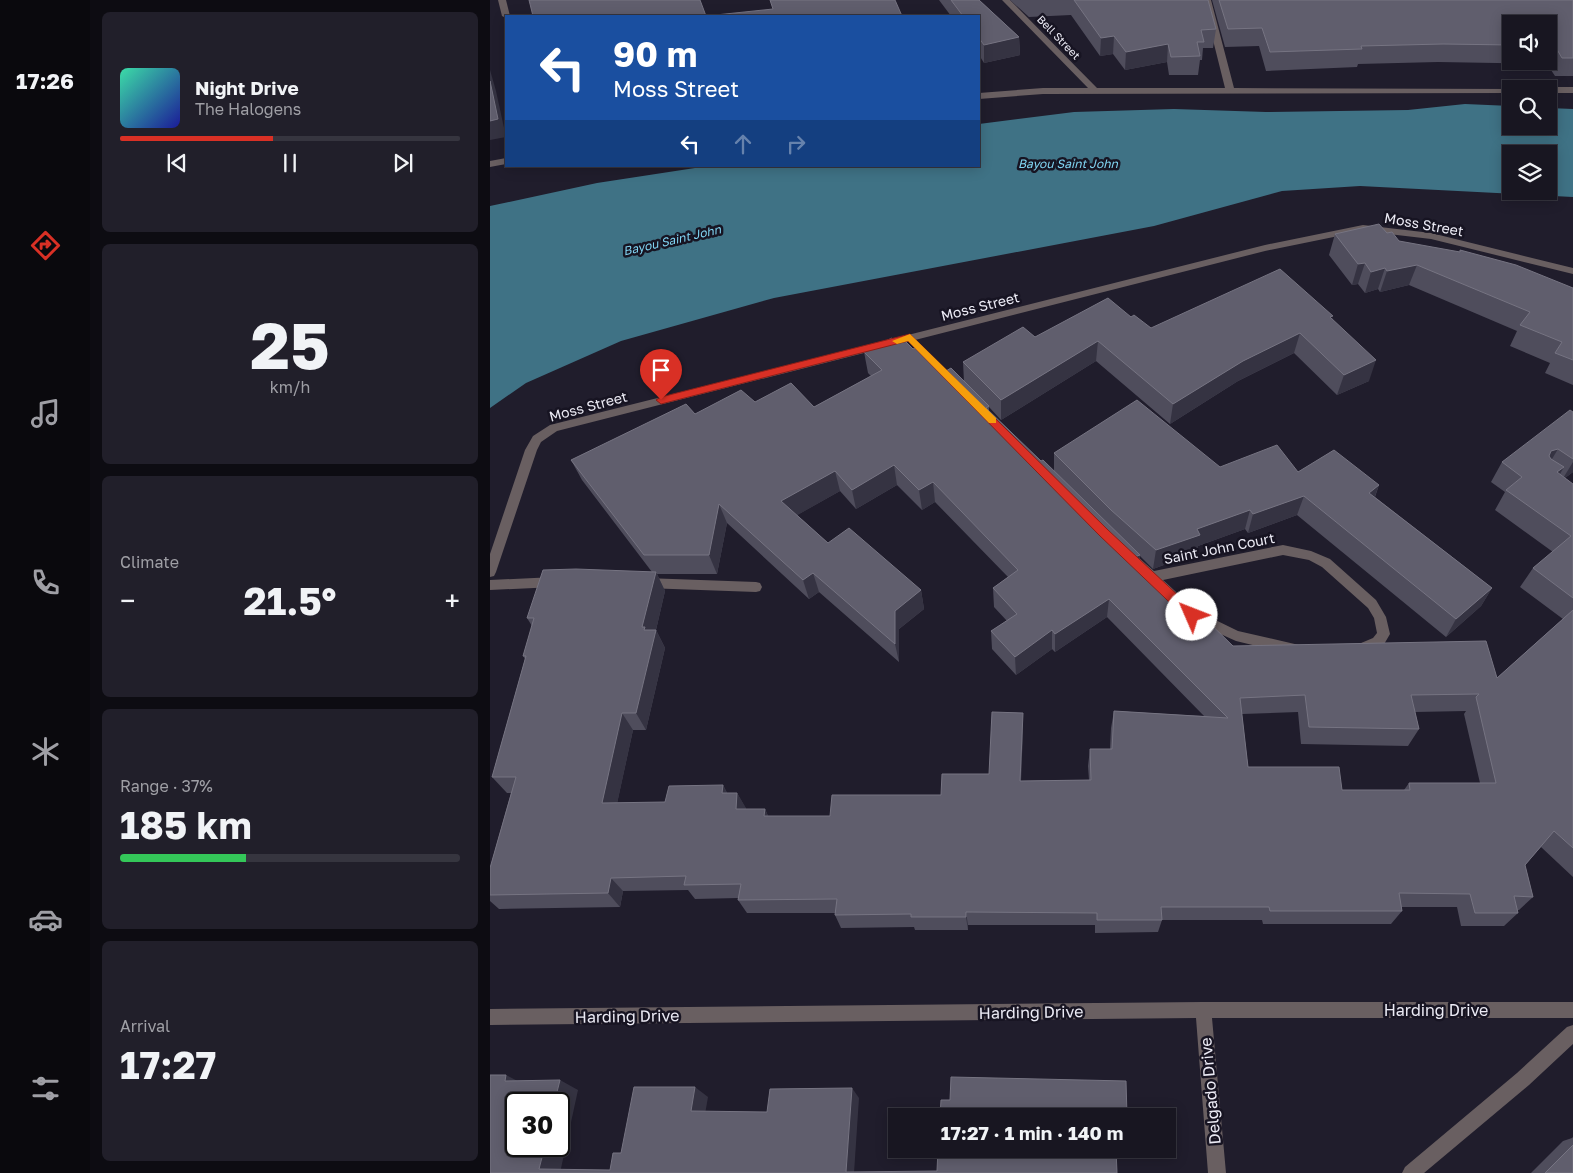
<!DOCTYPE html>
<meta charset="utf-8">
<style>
:root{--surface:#181621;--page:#211f2a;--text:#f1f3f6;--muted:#9f9fa5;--line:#36353f;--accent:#d93025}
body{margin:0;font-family:"Golos Text",sans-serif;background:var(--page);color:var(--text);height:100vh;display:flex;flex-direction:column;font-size:19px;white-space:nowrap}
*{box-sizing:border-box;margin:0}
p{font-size:16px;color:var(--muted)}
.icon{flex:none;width:28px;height:28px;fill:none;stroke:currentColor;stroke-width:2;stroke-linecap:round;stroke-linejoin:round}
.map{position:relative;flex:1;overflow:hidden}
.sheet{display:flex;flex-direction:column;gap:12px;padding:12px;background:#0d0c12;width:400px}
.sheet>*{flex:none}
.banner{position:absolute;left:15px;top:15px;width:475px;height:152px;border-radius:0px;box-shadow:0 2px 12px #0003,0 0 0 1px var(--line);background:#1a4fa0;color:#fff;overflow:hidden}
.fabs{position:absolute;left:1012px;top:15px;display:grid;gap:10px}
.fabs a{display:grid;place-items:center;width:55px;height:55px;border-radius:0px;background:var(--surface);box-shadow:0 2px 12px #0003,0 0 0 1px var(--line);font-size:25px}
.speed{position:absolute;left:15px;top:1092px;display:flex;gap:10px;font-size:25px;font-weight:700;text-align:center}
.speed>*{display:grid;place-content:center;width:65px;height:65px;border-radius:50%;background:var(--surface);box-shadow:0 2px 12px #0003,0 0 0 1px var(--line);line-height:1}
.speed .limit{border:2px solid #111;border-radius:8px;background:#fff;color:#111}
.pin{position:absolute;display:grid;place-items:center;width:42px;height:42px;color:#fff;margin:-51px -21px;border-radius:50% 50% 50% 0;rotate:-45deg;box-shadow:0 0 5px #0007}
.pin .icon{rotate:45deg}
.me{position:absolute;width:55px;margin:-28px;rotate:314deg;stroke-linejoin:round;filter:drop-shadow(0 0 4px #0008)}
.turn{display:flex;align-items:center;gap:18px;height:105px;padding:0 25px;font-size:22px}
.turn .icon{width:65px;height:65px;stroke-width:2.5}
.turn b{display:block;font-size:35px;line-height:42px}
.lanes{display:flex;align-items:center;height:48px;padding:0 25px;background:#0003;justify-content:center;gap:25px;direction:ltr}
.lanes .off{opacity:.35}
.big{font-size:38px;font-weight:700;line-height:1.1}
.sheet .widget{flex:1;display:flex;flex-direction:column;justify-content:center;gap:8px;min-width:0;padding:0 18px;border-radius:8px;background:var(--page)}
.sheet .dial{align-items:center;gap:0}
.dial b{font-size:65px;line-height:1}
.song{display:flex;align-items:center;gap:15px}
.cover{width:60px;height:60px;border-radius:8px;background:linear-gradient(135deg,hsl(160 70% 55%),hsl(240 70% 35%))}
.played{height:5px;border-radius:2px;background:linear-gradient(90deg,var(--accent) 45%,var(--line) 45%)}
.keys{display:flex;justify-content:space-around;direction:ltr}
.heat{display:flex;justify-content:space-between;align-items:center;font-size:28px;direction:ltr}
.charge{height:8px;border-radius:4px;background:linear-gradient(90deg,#34c759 37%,var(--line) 0)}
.trip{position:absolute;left:398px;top:1108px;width:288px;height:50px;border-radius:0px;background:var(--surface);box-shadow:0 2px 12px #0003,0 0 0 1px var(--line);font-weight:700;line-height:50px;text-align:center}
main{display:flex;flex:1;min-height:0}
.menu{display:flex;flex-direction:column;width:90px;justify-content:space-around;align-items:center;background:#0a090d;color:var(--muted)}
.menu .icon{width:35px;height:35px}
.menu .selected{color:var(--accent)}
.menu b{font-size:22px;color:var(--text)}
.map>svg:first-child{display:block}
.water{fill:#3f7285;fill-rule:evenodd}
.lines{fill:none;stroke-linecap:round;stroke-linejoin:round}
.minor{fill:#695f61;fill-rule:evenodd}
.wall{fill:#4f4d5c;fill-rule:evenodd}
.shaded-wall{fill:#353342}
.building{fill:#605e6d;stroke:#767482;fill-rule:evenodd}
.route{fill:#d93025;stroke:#8d1f18}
.slow{fill:#f59e0b}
.labels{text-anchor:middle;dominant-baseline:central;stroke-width:5;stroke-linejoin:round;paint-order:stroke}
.far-street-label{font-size:11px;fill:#ecebf5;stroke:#171422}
.far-water-label{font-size:12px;font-style:italic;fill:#80d4f2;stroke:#171422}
.street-label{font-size:14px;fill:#ecebf5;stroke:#171422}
.near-street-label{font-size:16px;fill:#ecebf5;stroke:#171422}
</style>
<main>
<nav class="menu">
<b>17:26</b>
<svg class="icon selected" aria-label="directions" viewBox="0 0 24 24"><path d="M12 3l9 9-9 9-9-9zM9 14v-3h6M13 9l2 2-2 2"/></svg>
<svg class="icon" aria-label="music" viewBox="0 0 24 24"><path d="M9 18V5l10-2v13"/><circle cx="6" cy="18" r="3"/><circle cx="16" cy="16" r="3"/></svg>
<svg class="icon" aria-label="phone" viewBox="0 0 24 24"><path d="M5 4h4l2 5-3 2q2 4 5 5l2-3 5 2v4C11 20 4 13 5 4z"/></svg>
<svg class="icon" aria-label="climate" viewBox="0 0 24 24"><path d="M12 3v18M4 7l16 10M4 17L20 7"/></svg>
<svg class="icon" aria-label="car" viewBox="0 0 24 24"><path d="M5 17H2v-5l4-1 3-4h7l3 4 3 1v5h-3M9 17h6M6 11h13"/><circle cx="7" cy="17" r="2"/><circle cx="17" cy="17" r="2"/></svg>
<svg class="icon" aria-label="filters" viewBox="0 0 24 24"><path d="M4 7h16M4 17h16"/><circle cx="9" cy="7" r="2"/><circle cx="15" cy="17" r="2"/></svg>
</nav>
<section class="sheet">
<div class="widget">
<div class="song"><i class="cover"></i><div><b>Night Drive</b><p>The Halogens</p></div></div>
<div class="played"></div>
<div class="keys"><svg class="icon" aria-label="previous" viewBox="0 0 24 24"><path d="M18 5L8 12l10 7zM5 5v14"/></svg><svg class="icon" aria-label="pause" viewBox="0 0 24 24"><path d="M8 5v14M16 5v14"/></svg><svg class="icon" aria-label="next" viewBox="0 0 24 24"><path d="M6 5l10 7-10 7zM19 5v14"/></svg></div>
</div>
<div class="widget dial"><b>25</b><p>km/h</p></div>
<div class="widget"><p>Climate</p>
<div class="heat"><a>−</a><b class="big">21.5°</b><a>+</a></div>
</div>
<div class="widget"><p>Range · 37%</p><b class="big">185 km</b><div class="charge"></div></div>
<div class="widget"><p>Arrival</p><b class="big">17:27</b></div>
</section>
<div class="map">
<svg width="1083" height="1173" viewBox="0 0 1083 1173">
<rect width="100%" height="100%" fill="#201d2c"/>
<!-- water -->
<path class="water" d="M975 104 1021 106V126H1059V108L1083 109V197L870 186 792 191 664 226 284 298 131 341 36 383 0 408V206L107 183 218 166H489V124L584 112 684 109 776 112 918 110ZM1021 154H1059V191H1021Z"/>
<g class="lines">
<!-- minor -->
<g class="minor">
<polygon points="8,0 16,0 20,16 16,16 16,18 12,16"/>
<polygon points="512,0 520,0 607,88 735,88 713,0 721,0 744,88 1024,89 1021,89 1021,93 553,94 489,99 489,93 553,88 598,88"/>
<polygon points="1059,87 1083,87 1083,93 1059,93 1059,89 1056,89"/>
<polygon points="16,158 16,164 0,167 0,161"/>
<polygon points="873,225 941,233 1083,268 1083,274 941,239 873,231 775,251 67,431 51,442 47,450 6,572 4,576 0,577 0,554 35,450 43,436 60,425 775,245"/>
<polygon points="793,545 821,551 840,559 886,600 896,617 900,634 893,646 869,656 864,654 862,650 864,646 883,638 887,633 884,618 878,608 832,567 819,560 793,555 673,580 707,611 748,631 809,645 811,649 809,653 804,655 746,641 697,619 631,554 633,551 641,551 664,571"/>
<polygon points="65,577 69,578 71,582 69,586 65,587 0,590 0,580"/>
<polygon points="155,578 266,582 270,583 272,587 270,591 266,592 155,588 151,587 149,583 151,579"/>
<polygon points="713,1002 1083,1002 1083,1018 722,1018 736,1173 718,1173 706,1018 0,1025 0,1009"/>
<polygon points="1083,1025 1083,1044 1039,1085 934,1173 912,1173 915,1167 1027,1073 1077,1027"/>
</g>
</g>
<!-- wall -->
<g class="wall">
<polygon points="449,0 489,0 529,37 530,55 494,63 489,55 489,16 461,16"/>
<polygon points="520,0 718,0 726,29 723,48 713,48 712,60 710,60 708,75 679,75 677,62 635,70 623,54 610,56 581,15 539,17"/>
<path d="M722 0H1083V76H1065L1057 64 948 62 868 64 867 67 776 71 769 46 735 47ZM1021 24H1059V61H1021Z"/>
<polygon points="897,233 909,241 1083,288 1083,385 1055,373 1060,363 1020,346 1027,331 919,285 890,292 888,289 875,293 868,284 862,285 839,255 845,234"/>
<path d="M641 317 661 328 842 318 879 381 847 395 804 353 748 381 680 424 606 361 511 420 499 407V412L551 461 564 471V453L730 467 808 472 889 485 885 497 1002 588 991 606 956 637 807 515 758 533 755 529 708 546 706 553 663 569 650 556 648 567 697 613 743 646 1007 678 1073 619 1030 587 1043 568 1063 552 1005 510 1015 492 1001 482 1012 462 1083 412V472L1075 478 1083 484V877L1051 847 1035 865 1043 897 1029 910H1027L1028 913 1014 926H971L967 907H912V911L901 924H773L772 920H672L668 932 605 933V925H478V930H425L424 927 351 928 345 915 346 913H257L248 900V898L205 899 198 890 133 891 130 907 9 909 0 901V868L21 793H17L2 777 35 659 33 656 42 626 37 618 162 572 92 480 81 460 205 414 265 402 324 407 381 376 378 373 374 352 407 343 423 349 456 371 474 382 473 362 545 337ZM407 485 432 510 445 502 518 577 503 588 504 607 517 621 501 631 502 649 526 675 562 649 565 652 617 617 714 716 624 711 621 728 620 749H600L598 766 599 780 531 781 533 730 499 774 451 795 340 816H278L275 809H256L247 793H237L233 785 175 802 127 803 143 730H156L175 648 166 630 175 591 167 574H227L237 523 319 599 329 592 409 662V629L434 609 431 590 338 543 307 515 350 491 366 509ZM976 711 974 714 990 783H919L914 790H852L758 767 752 714 808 712 811 744 918 746 929 729 925 712Z"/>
<polygon points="1083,1137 1083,1173 1041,1173 1073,1141 1082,1138"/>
</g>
<!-- shaded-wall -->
<g class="shaded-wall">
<polygon points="624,36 623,54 610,56 611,38"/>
<polygon points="529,37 530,55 494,63 494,45"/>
<polygon points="678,44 677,62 635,70 636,52"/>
<polygon points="0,70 6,91 16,137 0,140"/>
<polygon points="875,263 868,284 862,285 868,264"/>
<polygon points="927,265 919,285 890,292 897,271"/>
<polygon points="895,268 888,289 875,293 881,272"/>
<polygon points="810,333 804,353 748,381 680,424 683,404 753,361"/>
<polygon points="608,341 606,361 511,420 511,400"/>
<polygon points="886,360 879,381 847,395 854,375"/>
<polygon points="1068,449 1056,469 1049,471 1061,451"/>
<polygon points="1083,462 1083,472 1072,480"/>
<polygon points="404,465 407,485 366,509 362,490"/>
<polygon points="1074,467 1062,488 1067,472"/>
<polygon points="345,471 350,491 297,521 291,501"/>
<polygon points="443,482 445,502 432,510 429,490"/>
<polygon points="889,485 882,504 879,493"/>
<polygon points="814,496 807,515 758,533 763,514"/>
<polygon points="229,504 237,523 227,574 219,555"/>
<polygon points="760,510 755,529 708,546 706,553 663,569 666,550 707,529"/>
<polygon points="650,555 647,574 639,559"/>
<polygon points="166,572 175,591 166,630 175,648 156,730 146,713 152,627"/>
<polygon points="323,573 329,592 319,599 313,580"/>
<polygon points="1002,588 991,606 956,637 966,619"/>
<polygon points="431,590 434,609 409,629 409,662 405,644 405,611"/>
<polygon points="619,599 617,617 565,652 565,634"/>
<polygon points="562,630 562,649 526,675 525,657"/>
<polygon points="132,713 143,730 124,818 112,803"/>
<polygon points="533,713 533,730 530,796 530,781"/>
<polygon points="233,785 241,801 232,793"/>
<polygon points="247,793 256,808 254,824 246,809"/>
<polygon points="275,809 282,824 274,816"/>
<polygon points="121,878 133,891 130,907 118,893"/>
<polygon points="476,912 478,925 478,930 476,917"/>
<polygon points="16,1075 37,1086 15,1081"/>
<polygon points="70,1080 88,1090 70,1173 49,1169 55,1146 69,1146 69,1104 64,1104"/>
<polygon points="205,1087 218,1097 214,1120 201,1111"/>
<polygon points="362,1088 369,1098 364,1173 356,1172"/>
</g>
<!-- building -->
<g class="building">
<polygon points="39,0 210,0 216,16 283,9 280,0 405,0 412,16 43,16"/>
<polygon points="461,0 489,0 529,37 494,45 489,38 489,16 473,16"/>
<polygon points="584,0 718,0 726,29 711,30 714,42 707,42 710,56 681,57 678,44 636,52 624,36 611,38"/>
<polygon points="729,0 1083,0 1083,58 1072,58 1065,46 1059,46 1059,24 1021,24 1021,45 953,44 871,46 872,49 780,52 772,28 738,29"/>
<polygon points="0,81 8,119 0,121"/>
<polygon points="889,224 897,233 902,232 909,241 970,252 970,250 1026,265 1083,288 1083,360 1065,353 1072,342 1030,325 1040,312 927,265 897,271 895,268 881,272 875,263 868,264 845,234"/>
<polygon points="790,269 843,316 840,317 886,360 854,375 810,333 753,361 683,404 608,341 511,400 473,362 533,327 545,337 618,298 641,317 644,315 661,328"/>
<path d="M402 338 407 343 413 339 423 349 429 346 456 371 461 368 499 406 496 408 551 461 553 460 650 555 639 559 697 613 704 608 743 646 996 641 1007 678 1083 610V848L1064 831 1035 865 1043 897 1024 896 1028 913H985L980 894 909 893 912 911H780L779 907H671L672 920H607V913L476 912V917H421V914L345 915 347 899 248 900 251 884 194 885 196 876 121 878 118 893 0 895V868L26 777H2L36 656H33L44 618H37L53 570 86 569 166 572 152 627H155L154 630H166L146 713H132L112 803 175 802 179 786 233 785 232 793H247L246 809H275L274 816H340L342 795H451L452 774H499L502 712 533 713 530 781 601 780 600 749H622L624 711 738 718 619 599 565 634 562 630 525 657 501 631 527 614 503 588 528 570 443 482 429 490 404 465 362 490 345 471 291 501 338 543 359 528 431 590 405 611V644L323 573 313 580 229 504 219 555H154L81 460 196 404 205 414 251 390 265 402 301 383 324 407 392 370 374 352ZM989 694 986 697 1006 783H919L920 790H852L849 767H758L750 698 815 695 819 727 929 729 921 695Z"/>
<polygon points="647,400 730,467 787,445 808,472 844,450 889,485 879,493 1002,588 966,619 814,496 763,514 760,510 707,529 710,535 666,550 621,510 564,453"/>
<polygon points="1080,410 1083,412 1083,459 1068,449 1061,451 1059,456 1061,459 1074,467 1067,472 1083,484 1083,598 1043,568 1081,536 1016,490 1032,477 1012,462"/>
<polygon points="0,1075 16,1075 15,1081 70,1080 64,1104 26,1104 26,1146 55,1146 49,1169 120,1170 123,1153 131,1153 144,1087 205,1087 201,1111 277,1112 280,1089 362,1088 356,1172 447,1171 448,1149 626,1149 627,1173 0,1173"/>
<polygon points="461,1077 636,1081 637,1116 450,1116 451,1100 460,1100"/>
<polygon points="1083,1145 1083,1173 1055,1173"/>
</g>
<!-- route -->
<polygon class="route" points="420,334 618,530 706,612 706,619 697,619 610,536 418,341 171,404 166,400 171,397"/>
<!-- slow -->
<polygon class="slow" points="420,334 506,418 506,423 499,423 418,341 407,344 402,341"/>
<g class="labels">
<!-- far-street labels -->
<g class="far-street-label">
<text transform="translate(569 37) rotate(46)">Bell Street</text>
</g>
<!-- far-water labels -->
<g class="far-water-label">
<text x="578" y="163">Bayou Saint John</text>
<text transform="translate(182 240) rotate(-13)">Bayou Saint John</text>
</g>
<!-- street labels -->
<g class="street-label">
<text transform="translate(934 224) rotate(10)">Moss Street</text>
<text transform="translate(490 306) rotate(-14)">Moss Street</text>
<text transform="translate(98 406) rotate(-15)">Moss Street</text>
<text transform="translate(729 548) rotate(-11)">Saint John Court</text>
</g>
<!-- near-street labels -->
<g class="near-street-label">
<text x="946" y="1010">Harding Drive</text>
<text transform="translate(541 1012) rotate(-1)">Harding Drive</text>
<text transform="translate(137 1016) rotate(-1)">Harding Drive</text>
<text transform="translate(720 1091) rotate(-95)">Delgado Drive</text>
</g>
</g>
</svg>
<div class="fabs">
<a><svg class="icon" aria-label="sound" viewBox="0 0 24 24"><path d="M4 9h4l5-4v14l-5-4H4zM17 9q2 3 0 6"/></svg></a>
<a><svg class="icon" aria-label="search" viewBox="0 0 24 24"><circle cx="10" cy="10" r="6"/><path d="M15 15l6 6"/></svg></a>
<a><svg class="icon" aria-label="layers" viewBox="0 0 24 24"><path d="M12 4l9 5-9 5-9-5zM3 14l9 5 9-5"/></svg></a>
</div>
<div class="speed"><div class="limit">30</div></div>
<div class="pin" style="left:171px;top:400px;background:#d93025"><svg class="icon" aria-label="arrive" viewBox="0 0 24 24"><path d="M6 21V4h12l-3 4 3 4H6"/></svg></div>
<svg class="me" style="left:702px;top:615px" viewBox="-20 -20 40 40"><circle r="19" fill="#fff"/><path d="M0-13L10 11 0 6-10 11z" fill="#d93025"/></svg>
<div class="trip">17:27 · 1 min · 140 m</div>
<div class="banner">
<div class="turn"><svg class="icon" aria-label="left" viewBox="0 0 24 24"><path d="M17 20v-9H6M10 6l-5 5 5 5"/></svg><div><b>90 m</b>Moss Street</div></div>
<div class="lanes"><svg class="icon" aria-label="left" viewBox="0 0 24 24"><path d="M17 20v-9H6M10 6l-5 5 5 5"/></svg><svg class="icon off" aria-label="ahead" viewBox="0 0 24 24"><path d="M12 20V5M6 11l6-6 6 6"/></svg><svg class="icon off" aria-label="right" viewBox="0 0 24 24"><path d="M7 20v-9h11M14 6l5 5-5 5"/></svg></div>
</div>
</div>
</main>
